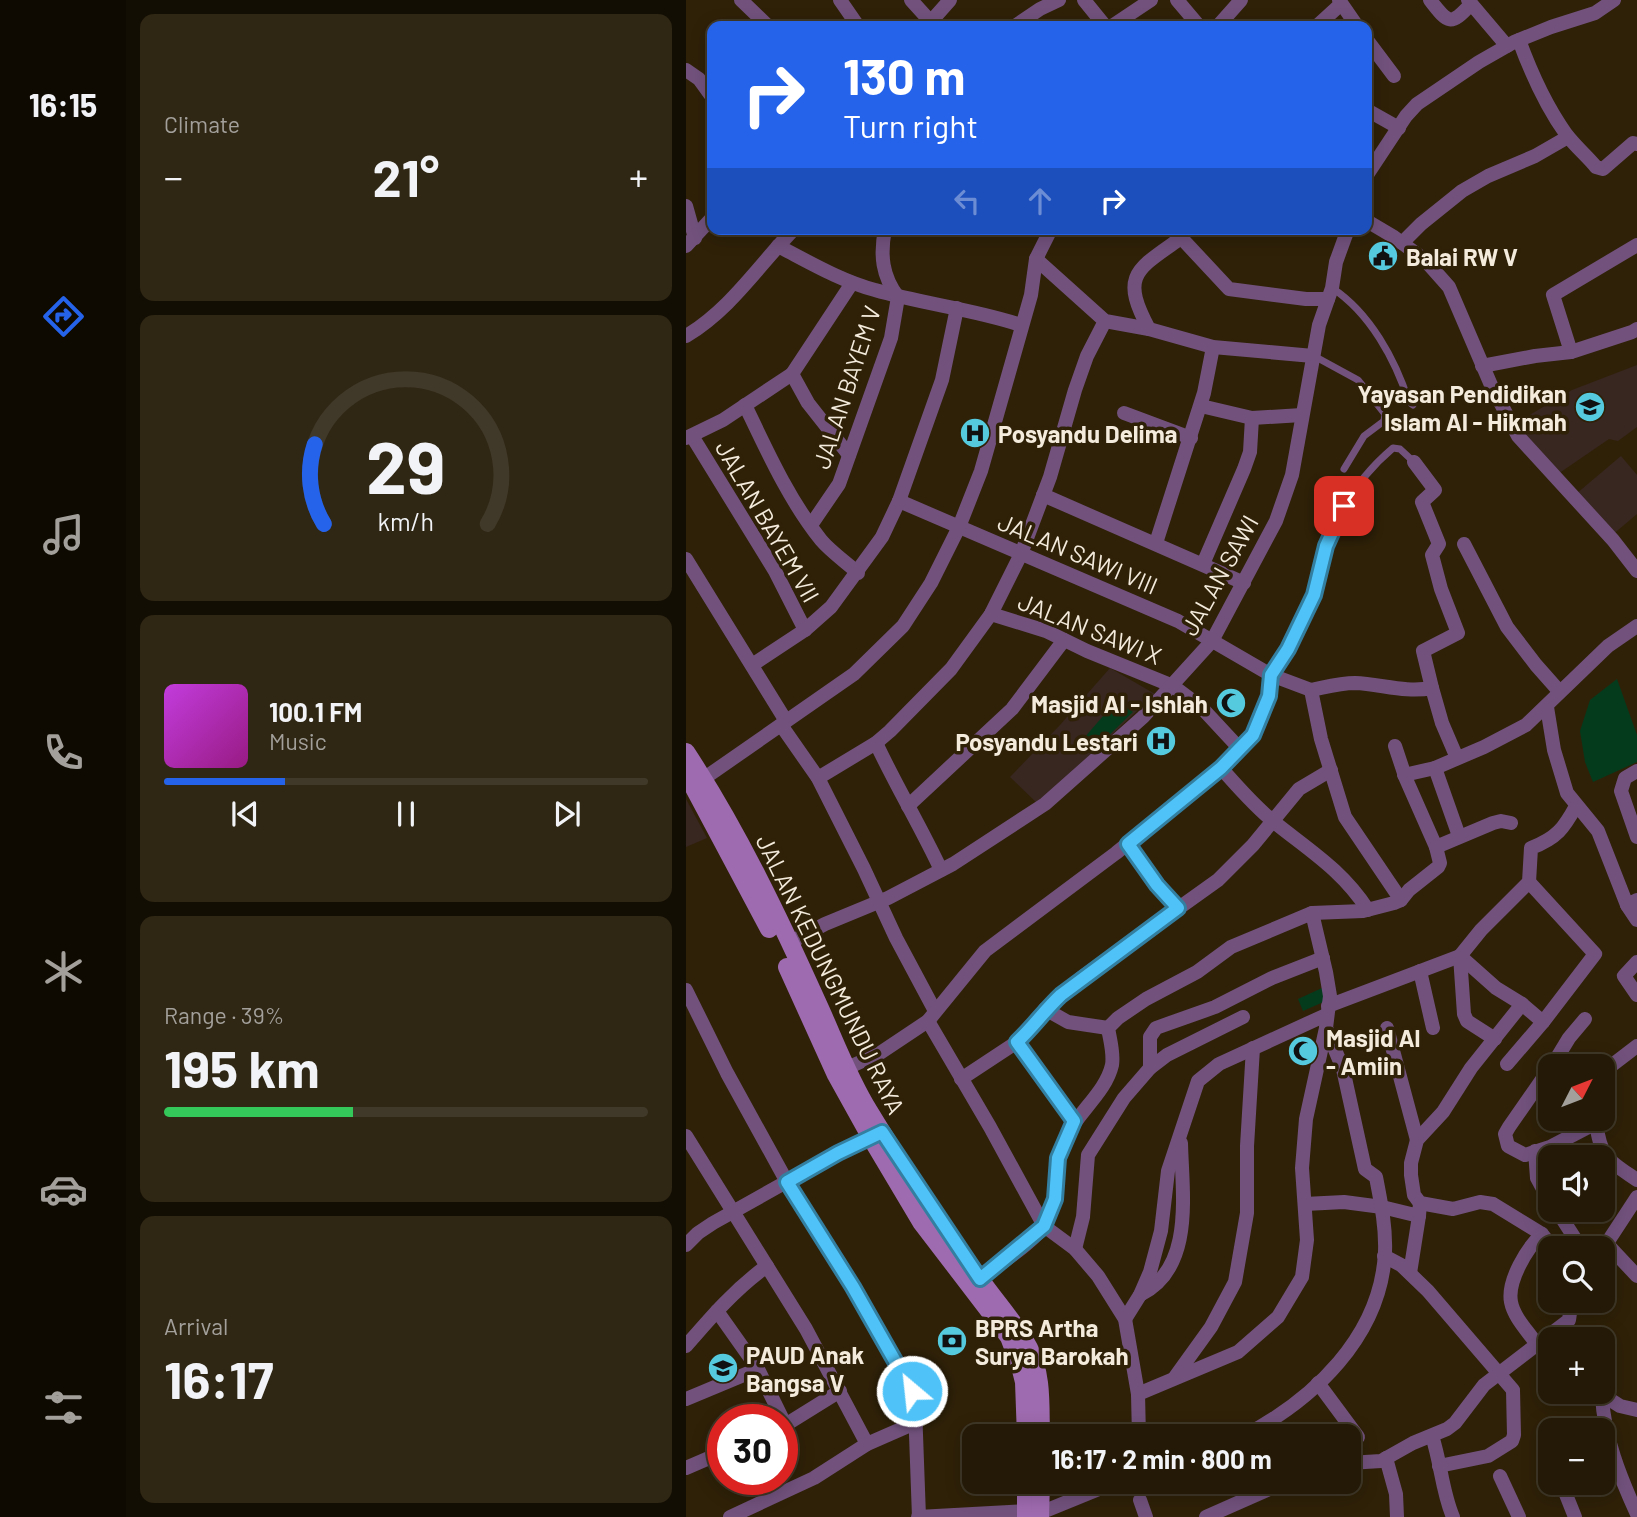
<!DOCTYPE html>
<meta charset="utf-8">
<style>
:root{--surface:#231906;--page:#2f2614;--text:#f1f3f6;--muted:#a3a09b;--line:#403828;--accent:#2563eb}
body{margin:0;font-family:Barlow,sans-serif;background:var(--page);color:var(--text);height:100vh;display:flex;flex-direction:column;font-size:26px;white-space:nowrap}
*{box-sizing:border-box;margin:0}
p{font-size:23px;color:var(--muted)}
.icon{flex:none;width:38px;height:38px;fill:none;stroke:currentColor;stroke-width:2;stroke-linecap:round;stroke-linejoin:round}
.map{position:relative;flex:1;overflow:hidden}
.sheet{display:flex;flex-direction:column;gap:14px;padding:14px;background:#130e03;width:560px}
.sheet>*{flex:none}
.guide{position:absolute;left:21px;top:21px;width:665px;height:214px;border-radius:14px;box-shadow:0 4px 18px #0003,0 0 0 2px var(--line);background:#2563eb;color:#fff;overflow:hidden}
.needle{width:46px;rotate:48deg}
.controls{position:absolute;left:852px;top:1054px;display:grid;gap:14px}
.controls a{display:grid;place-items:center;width:77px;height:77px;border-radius:14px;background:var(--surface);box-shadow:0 4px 18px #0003,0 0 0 2px var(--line);font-size:35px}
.speed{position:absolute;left:21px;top:1404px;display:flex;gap:14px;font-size:35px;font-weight:700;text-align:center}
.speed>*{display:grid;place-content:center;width:91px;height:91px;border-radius:50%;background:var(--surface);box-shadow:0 4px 18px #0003,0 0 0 2px var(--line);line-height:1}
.speed .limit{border:10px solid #d22;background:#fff;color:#111}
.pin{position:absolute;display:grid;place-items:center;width:60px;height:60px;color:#fff;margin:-30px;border-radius:14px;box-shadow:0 4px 10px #0006}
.me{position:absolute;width:77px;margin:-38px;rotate:332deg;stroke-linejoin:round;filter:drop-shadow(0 0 5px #0008)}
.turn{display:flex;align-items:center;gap:24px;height:147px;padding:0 21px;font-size:32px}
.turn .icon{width:91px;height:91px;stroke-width:2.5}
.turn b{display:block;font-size:49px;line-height:60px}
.lanes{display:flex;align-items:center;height:66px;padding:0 21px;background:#0003;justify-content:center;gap:35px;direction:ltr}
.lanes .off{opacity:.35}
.big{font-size:52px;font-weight:700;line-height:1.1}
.sheet .widget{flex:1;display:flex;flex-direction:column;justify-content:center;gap:10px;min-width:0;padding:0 24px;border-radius:14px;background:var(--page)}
.sheet .dial{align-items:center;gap:0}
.dial svg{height:182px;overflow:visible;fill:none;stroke:var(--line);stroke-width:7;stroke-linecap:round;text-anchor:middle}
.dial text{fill:var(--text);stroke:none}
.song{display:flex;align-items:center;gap:21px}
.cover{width:84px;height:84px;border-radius:10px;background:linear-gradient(135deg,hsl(290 70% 55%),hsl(310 70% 35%))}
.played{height:7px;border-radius:4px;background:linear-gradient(90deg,var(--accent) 25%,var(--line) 25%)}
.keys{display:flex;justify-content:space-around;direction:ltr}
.heat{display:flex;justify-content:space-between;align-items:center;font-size:38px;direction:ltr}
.charge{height:10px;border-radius:5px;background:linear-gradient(90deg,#34c759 39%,var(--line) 0)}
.trip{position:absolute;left:276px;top:1424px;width:399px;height:70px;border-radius:14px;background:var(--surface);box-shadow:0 4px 18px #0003,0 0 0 2px var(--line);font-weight:700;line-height:70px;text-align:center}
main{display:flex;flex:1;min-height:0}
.tabs{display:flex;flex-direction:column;width:126px;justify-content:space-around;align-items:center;background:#0e0a02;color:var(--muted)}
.tabs .icon{width:49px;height:49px}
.tabs .on{color:var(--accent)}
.tabs b{font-size:32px;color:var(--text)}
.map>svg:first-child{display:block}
.industrial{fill:#382620}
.green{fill:#053b1d}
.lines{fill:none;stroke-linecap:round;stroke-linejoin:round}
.lane{stroke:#72527d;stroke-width:7}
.street{stroke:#72527d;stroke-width:14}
.secondary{stroke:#9f6bb0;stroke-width:18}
.route-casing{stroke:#337fa1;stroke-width:18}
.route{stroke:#4fc3f7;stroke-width:12}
.labels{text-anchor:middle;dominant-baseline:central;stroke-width:7;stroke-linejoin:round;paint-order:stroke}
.poi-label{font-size:24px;font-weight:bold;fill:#f4ebdc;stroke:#2f2108;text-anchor:start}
.street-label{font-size:24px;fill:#f4ebdc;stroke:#2f2108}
</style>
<main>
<nav class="tabs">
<b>16:15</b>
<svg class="icon on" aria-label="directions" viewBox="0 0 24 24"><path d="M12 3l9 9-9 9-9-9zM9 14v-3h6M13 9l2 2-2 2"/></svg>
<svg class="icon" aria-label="music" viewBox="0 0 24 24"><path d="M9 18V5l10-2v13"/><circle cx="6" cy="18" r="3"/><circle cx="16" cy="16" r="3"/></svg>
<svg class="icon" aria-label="phone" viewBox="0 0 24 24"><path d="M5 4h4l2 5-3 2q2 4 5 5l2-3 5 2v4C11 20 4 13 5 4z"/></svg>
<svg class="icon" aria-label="climate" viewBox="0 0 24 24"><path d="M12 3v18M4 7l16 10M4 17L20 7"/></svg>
<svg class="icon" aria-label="car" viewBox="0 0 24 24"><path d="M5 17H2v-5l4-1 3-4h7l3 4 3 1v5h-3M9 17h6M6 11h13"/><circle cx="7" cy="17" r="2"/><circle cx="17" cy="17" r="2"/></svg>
<svg class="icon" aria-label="filters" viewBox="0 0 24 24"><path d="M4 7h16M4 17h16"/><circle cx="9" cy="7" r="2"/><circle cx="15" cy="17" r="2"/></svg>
</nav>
<section class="sheet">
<div class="widget"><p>Climate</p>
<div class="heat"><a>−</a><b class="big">21°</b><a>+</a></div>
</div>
<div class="widget dial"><svg viewBox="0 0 100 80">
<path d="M14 69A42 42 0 1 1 86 69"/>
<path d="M14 69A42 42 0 0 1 10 34" stroke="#2563eb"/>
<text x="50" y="56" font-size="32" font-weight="700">29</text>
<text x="50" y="72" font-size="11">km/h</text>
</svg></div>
<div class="widget">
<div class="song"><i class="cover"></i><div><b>100.1 FM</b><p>Music</p></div></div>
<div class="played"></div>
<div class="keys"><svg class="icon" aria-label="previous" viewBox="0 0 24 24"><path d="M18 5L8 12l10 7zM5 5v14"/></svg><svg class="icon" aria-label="pause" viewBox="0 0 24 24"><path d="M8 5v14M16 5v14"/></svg><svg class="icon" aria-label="next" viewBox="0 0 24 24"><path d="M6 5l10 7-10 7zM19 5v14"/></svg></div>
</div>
<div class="widget"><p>Range · 39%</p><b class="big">195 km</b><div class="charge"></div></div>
<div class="widget"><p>Arrival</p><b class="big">16:17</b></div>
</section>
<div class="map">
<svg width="951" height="1517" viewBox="0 0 951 1517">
<rect width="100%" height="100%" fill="#2f2108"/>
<!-- industrial -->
<g class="industrial">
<polygon points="951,365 951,427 932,441 923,439 869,476 828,424 886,390"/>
<polygon points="935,456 951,475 951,514 925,536 890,494"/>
<polygon points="424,668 469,694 352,804 324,777 374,725"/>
<polygon points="0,799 21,838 0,847"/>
</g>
<!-- green -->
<g class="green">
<polygon points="931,679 951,735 951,762 907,782 899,762 894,731 904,700"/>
<polygon points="431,700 447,712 409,749 398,738"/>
<polygon points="636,988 642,1000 617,1011 612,999"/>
</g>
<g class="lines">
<!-- lane -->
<g class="lane">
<path d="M646 288C684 313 709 359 723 402L727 405"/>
<polyline points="628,356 672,380 699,414 698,421 678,436 658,469"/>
<path d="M585 675C602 650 619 622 628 593 633 577 635 561 640 546 654 506 675 475 707 448L714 449 728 462"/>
</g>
<!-- street -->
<g class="street">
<polyline points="55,0 82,26"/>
<polyline points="154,0 172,26"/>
<polyline points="225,0 244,21"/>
<polyline points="398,0 419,26"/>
<polyline points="491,0 513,26"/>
<polyline points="653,0 671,26"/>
<path d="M744 0C762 23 764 27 785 4"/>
<polyline points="782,0 821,46"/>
<polyline points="241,26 264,0"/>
<polyline points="329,26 354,9 373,0"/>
<polyline points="426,26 465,0"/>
<polyline points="532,26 555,0"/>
<polyline points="631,26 655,4"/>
<polyline points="681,40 708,76"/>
<path d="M833 40C845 73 860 106 880 134 889 146 901 156 910 167L917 169 947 143 951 144"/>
<polyline points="0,70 13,79 26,97"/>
<polyline points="681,110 713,128"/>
<polyline points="681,175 720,116 731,104 793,62 828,42 865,27 909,13 928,0"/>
<polyline points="0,206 9,238"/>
<polyline points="681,221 708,237 739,260 763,287 805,385 832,436 927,540 951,571"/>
<polyline points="487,229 543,289 620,299 642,299"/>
<polyline points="716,243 735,224 776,191 802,176 849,156 882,137"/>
<polyline points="0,246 26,218"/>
<path d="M92 246C123 262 155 281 189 290 237 304 287 309 335 325"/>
<polyline points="350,259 419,321 463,329 527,347 627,356"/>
<path d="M463 329C434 275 450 270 495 238"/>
<path d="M0 336C45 309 72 266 108 229"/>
<polyline points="885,352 867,295 951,245"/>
<polyline points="796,366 849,356 885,352 946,332 951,329"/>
<polyline points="106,374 122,403 163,455"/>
<path d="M59 405C81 451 103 500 135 540 145 552 160 562 172 573"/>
<polyline points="515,406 566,418 616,415"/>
<polyline points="438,413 505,438"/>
<polyline points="6,436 89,571 119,630"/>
<polyline points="0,438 37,420 106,374 166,283"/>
<polyline points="728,462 749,490 736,502 753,544 746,555 755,589 772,633 737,651 746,688"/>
<polyline points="357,495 558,583"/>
<polyline points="213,501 492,621 585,675 625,690"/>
<path d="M125 525 153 484 205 338 212 297C196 276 194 255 199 229"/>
<polyline points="470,543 518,393 527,347"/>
<polyline points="778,544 821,627 850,665 873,691"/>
<polyline points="0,559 100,721"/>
<polyline points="517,564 558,469 564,452 566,418"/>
<polyline points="305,614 360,631 401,651 487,686 515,707 554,749"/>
<polyline points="66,665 119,630 145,607 196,537 213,501 256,380 271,308"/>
<polyline points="625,690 635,739 659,817 715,900"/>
<path d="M625 690C640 687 654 683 669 683 695 684 719 693 746 688L756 723 771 758"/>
<polyline points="861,707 868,750 881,793 912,831 941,905 951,900"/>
<polyline points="95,725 132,778 178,869 210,938 249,1011"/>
<path d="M190 743C210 786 235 827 255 870"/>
<polyline points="709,746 720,779 750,847 807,823 815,821 825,823"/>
<path d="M535 768C552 787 568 806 588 822 624 851 656 870 682 910"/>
<polyline points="951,771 939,778 935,791 951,837"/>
<polyline points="718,775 749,768"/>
<polyline points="132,778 190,743 204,731 265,669 305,614 335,554 364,477 389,390 401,356 419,321"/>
<polyline points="10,784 168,674 217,626 245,583 273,527 295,471 345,295 350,259 365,229"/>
<polyline points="222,806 326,709 378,640"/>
<polyline points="773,836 749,768 798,747 840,725 922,646 951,626"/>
<polyline points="442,844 471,885 492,908"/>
<polyline points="941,905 951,920"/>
<polyline points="103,943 139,924 202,898 267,864 359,804 457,717 526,641 590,521 606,475 633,325 646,288 650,262 662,229"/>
<polyline points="951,962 938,976 951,995"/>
<polyline points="734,971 747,1028"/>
<polyline points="0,990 41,1073 101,1182 167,1287 226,1391 229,1407 233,1517"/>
<polyline points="836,1004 857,1022 909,954 843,882"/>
<polyline points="642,1006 774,956 810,988 836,1004 785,1068 757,1112 731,1140 725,1163 725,1175 728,1195 734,1203 767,1209 794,1202 807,1204 856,1234 867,1248"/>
<polyline points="359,1009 382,1022 422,1028"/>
<polyline points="242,1021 304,1127 358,1226 389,1249 412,1276 439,1319 452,1394 453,1437"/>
<polyline points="701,1028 731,1140"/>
<path d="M809 1039 781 1021 778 1014 774 956 795 930 843 882 845 848C871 838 878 828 890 806"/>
<polyline points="331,1042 388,1121"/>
<polyline points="821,1064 857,1022"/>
<polyline points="866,1066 883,1038 899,1019"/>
<polyline points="464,1068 464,1037 470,1028 529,1007 586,978 637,958"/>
<path d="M864 1068 823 1127 819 1134 822 1146 839 1155 864 1147 910 1123C915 1159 922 1160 951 1180"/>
<polyline points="159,1069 194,1053 242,1021 299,951 430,853 535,768 567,735 574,722 583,696 585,675"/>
<polyline points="917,1072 951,1046"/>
<polyline points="275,1079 331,1042 349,1025 359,1009 395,978 532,880 567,845 613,789 645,770"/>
<polyline points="0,1136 120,1329 181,1444"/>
<polyline points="849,1151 851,1178 864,1202"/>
<polyline points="619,1204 658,1202 696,1207 733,1216 734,1203"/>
<polyline points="870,1209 895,1248"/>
<polyline points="921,1244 951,1276"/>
<polyline points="0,1245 12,1233 27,1223 152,1153 192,1134"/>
<polyline points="389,1249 397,1217 402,1155 438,1098 464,1068 481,1055 557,1017"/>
<polyline points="917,1249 951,1197"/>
<polyline points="698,1256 715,1265 742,1291 827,1390 828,1435 826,1441 802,1456 753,1466"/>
<polyline points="724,1273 733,1216"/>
<path d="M294 1279C310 1266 350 1241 359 1224 375 1197 367 1165 380 1137 392 1112 420 1092 426 1065 428 1053 424 1040 422 1028L432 1018 460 999 511 972 545 947 626 913 677 911 708 903 715 900 723 890 752 867 754 863 750 847"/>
<path d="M454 1295C509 1268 496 1193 495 1143"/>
<polyline points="31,1311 72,1369 100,1426"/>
<polyline points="439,1319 454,1295 464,1272 475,1231 482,1171 512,1081 533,1064 640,1015"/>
<path d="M851 1345C843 1332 828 1318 825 1302 821 1281 841 1248 856 1234"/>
<path d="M0 1346C25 1317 49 1289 81 1266"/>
<polyline points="489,1377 525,1327 549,1282 561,1213 561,1146 567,1048"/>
<polyline points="632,1383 672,1437"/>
<polyline points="912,1392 934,1406 951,1410"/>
<polyline points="452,1394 552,1352 592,1317 616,1277 621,1240 616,1168 620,1119 640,1028 644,996 640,972 626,913"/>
<path d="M916 1396C918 1437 934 1477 951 1514"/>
<polyline points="0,1399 72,1369"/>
<polyline points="96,1427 154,1391"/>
<path d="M746 1436C755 1463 756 1491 767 1517"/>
<path d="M556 1437C627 1400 695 1337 699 1252 700 1227 695 1203 690 1177L679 1169 657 1069 640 1028"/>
<polyline points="700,1458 710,1494 711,1517"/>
<polyline points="663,1463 695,1461 727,1443 761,1429 769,1423 798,1385 883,1320 884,1313 876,1300"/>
<polyline points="0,1468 37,1452"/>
<polyline points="814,1476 833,1517"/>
<polyline points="875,1482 889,1517"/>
<polyline points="454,1500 460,1517"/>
<polyline points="44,1517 128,1478 181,1444 229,1423"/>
<polyline points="232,1517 340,1511 354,1513 430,1482"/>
<polyline points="520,1517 599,1482"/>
</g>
<!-- secondary -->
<g class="secondary">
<path d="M0 752C52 831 94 919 133 1006 149 1041 162 1077 183 1111 217 1168 255 1225 294 1279 310 1302 330 1323 343 1348 357 1376 354 1407 355 1437"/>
<polyline points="1,775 83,929"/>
<polyline points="101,967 150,1075 185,1138 235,1222 323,1337 334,1366 338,1382 340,1437"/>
<polyline points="340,1517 340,1482"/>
<polyline points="354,1517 355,1482"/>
</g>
</g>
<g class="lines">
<!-- route casing -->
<g class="route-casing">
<path id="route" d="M226 1391 167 1287 101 1182 152 1153 196 1132 294 1279 358 1226 369 1199 372 1158 388 1121 331 1042C347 1027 359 1010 375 995L492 908 471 885 442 844 535 768 567 735 583 696 585 675 602 649 628 595 640 546 658 506"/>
</g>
<!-- route -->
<use href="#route" class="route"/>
</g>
<!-- icons -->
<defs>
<g id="civic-disc" transform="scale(1.575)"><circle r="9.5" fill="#55cadf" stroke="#2f2108"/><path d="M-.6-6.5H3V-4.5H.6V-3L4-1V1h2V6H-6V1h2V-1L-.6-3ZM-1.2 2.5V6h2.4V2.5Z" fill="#111"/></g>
<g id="school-disc" transform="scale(1.575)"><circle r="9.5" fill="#55cadf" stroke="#2f2108"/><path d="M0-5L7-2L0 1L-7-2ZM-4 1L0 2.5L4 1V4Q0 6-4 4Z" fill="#111"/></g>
<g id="hospital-disc" transform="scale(1.575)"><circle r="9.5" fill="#55cadf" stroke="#2f2108"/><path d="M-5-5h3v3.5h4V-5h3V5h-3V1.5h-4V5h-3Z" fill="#111"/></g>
<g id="mosque-disc" transform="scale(1.575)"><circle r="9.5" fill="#55cadf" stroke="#2f2108"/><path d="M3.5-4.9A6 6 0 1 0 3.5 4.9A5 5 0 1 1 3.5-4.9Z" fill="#111"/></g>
<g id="bank-disc" transform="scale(1.575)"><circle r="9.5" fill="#55cadf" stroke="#2f2108"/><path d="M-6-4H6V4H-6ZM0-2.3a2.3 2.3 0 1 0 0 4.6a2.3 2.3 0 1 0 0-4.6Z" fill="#111"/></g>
</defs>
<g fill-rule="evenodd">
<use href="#civic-disc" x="697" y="256"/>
<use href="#school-disc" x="904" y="407"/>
<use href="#hospital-disc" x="289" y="433"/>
<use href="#mosque-disc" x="545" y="703"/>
<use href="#hospital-disc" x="475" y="741"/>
<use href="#mosque-disc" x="617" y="1051"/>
<use href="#bank-disc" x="266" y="1341"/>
<use href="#school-disc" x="37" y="1368"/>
</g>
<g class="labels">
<!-- poi labels -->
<g class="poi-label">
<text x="720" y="256">Balai RW V</text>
<text x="881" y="393" text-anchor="end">Yayasan Pendidikan<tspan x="881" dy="28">Islam Al - Hikmah</tspan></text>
<text x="312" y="433">Posyandu Delima</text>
<text x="522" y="703" text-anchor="end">Masjid Al - Ishlah</text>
<text x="452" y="741" text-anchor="end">Posyandu Lestari</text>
<text x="640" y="1037">Masjid Al<tspan x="640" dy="28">- Amiin</tspan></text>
<text x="289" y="1327">BPRS Artha<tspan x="289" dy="28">Surya Barokah</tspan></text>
<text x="60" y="1354">PAUD Anak<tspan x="60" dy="28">Bangsa V</tspan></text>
</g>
<!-- street labels -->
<g class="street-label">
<text transform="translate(160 387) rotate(-72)">JALAN BAYEM V</text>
<text transform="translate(82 521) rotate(60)">JALAN BAYEM VII</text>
<text transform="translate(392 553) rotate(23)">JALAN SAWI VIII</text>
<text transform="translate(533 575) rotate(-61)">JALAN SAWI</text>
<text transform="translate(404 628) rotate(22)">JALAN SAWI X</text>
<text transform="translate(145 974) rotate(64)">JALAN KEDUNGMUNDU RAYA</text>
</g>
</g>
</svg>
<div class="controls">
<a><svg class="needle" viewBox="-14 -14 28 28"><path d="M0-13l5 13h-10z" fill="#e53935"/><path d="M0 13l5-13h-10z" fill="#a3a09b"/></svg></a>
<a><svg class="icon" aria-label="sound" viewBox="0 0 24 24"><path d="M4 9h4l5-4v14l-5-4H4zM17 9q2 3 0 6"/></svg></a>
<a><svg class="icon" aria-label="search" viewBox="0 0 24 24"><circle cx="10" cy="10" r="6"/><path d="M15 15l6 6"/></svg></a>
<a>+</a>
<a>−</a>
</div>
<div class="speed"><div class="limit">30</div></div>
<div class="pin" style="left:658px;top:506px;background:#d93025"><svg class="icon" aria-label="arrive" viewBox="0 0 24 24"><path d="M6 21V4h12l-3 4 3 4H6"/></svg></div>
<svg class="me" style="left:226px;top:1391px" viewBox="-20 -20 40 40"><circle r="17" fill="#4fc3f7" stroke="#fff" stroke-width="3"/><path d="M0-11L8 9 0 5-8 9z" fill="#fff"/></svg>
<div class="trip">16:17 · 2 min · 800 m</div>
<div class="guide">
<div class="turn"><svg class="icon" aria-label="right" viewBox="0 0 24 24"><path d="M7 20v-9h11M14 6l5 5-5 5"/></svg><div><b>130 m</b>Turn right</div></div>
<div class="lanes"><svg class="icon off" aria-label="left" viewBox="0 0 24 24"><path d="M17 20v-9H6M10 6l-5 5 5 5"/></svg><svg class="icon off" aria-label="ahead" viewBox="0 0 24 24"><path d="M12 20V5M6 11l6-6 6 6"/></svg><svg class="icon" aria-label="right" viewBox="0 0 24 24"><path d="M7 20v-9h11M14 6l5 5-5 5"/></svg></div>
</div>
</div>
</main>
